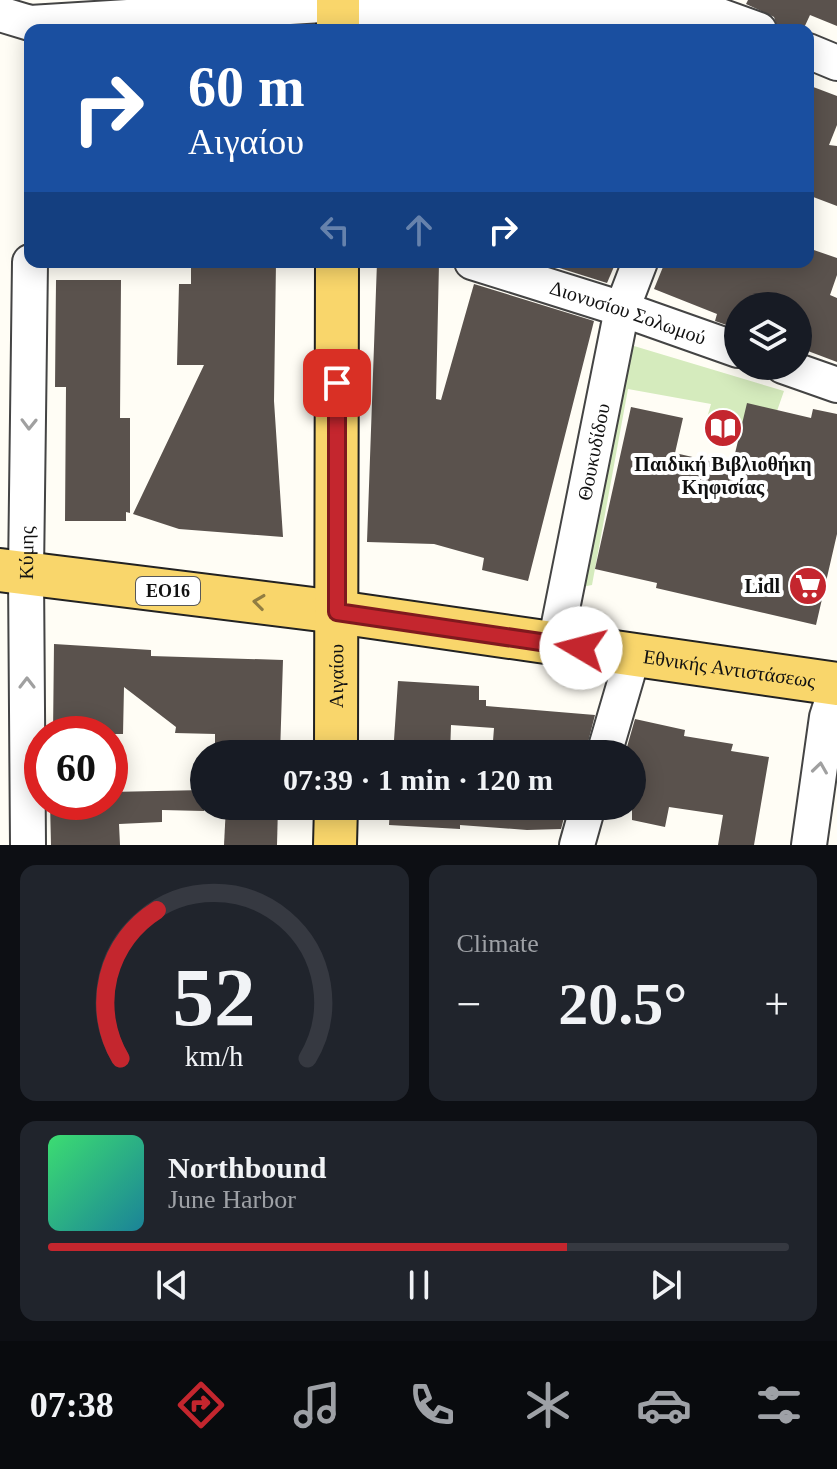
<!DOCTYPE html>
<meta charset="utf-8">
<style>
:root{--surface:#171b24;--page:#20242c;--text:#f1f3f6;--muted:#9ea1a6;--line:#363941;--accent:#c4262e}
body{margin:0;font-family:Georgia,serif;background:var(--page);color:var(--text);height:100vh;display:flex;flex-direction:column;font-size:30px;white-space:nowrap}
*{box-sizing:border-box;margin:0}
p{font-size:26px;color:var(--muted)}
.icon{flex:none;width:44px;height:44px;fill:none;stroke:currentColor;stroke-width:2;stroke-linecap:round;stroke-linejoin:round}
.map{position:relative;height:845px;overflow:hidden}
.sheet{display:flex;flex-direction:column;gap:20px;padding:20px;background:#0d0f14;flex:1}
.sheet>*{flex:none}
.top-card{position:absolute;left:24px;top:24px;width:790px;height:244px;border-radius:16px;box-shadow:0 4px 20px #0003;background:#1a4fa0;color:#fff;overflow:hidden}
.buttons{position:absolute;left:724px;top:292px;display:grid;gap:16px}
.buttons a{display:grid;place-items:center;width:88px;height:88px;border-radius:50%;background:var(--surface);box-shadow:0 4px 20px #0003;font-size:40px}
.speed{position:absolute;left:24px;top:716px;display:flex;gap:16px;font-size:40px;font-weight:700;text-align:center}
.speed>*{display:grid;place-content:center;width:104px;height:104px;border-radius:50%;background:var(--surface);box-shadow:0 4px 20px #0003;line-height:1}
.speed .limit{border:12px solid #d22;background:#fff;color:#111}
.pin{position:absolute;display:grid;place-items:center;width:68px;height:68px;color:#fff;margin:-34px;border-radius:16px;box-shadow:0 4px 12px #0006}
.me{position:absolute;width:88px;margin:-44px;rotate:278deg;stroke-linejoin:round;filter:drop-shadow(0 0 6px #0008)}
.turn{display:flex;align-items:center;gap:28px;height:168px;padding:0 32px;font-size:36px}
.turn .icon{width:104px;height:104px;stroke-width:2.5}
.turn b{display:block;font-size:56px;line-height:68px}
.lanes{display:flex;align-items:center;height:76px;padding:0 32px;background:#0003;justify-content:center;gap:40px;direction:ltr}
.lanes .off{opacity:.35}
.big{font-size:60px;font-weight:700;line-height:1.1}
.sheet .tile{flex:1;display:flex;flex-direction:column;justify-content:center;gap:12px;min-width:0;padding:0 28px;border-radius:16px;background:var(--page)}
.sheet .dial{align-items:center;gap:0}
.dial svg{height:208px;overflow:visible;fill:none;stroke:var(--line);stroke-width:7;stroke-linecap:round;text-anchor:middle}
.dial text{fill:var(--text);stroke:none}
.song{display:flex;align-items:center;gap:24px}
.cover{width:96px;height:96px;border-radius:12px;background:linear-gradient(135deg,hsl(140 70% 55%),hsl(190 70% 35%))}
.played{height:8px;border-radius:4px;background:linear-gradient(90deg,var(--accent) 70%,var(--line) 70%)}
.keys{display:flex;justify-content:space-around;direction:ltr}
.heat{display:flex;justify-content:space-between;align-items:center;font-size:44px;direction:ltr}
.sheet .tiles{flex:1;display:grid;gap:20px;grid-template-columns:1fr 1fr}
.tile:last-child{grid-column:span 2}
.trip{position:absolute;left:190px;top:740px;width:456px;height:80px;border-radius:40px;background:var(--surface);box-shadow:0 4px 20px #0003;font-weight:700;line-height:80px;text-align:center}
.dock{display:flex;height:128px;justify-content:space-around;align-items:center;background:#090b0e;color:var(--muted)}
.dock .icon{width:56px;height:56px}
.dock .current{color:var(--accent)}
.dock b{font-size:36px;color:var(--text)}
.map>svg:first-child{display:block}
.green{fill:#d5ebbd}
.building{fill:#5a524d}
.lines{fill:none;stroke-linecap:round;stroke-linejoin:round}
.minor-casing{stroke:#444;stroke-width:38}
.major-casing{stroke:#222;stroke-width:46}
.minor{stroke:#fff;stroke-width:34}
.major{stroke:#f9d66b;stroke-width:42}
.oneway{stroke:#a0a0a0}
.oneway2{stroke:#917d42}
.route-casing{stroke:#7f191e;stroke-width:20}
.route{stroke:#c4262e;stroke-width:14}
.labels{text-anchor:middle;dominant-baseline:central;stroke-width:8;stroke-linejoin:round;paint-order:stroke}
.shield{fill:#fff;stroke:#585858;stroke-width:2}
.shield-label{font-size:18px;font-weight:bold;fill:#111}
.street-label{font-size:20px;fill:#111;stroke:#fff}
.poi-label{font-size:20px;font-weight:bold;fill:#111;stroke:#fff}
</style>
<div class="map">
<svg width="837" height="845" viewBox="0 0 837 845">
<rect width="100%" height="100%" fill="#fffdf5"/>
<!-- green -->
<polygon class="green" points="624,343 784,391 770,431 706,421 711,404 628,389 592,585 561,591"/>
<!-- building -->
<g class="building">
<polygon points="748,0 837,0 837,26 810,15 803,30 778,30 774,17 746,4"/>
<polygon points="808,85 837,96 837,125 829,145 837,146 837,206 808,195"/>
<polygon points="808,248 837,258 837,275 830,295 837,298 837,362 800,348 805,335 798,332 798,306 738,306 738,329 715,321 717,314 654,289 665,262 808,262"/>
<polygon points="191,262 276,262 274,401 283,537 179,529 133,514 204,365 177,365 179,284 191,284"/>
<polygon points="377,262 439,263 436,399 441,400 474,284 594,321 528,581 482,570 484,558 434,544 367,542"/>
<polygon points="551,262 616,262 607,283 550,265"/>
<polygon points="56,280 121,280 120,418 130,418 130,513 126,512 126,521 65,521 66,387 55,387"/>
<polygon points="747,403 811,418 813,409 837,414 837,534 816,625 656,588 657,583 595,569 631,407 683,418 675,453 732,466"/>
<polygon points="54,644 151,650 151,656 283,660 280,754 215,754 215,734 175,733 176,727 124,687 123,734 53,734"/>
<polygon points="398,681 479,686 479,700 486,700 486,706 595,715 585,754 492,754 494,728 451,725 450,754 424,754 424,742 394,740"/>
<polygon points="635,719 685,730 684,736 733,744 731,751 769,757 754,845 718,845 723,815 669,807 665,827 632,820 632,754 625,754"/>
<polygon points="204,790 204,811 162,810 162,822 119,824 120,845 51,845 50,802 110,802 110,792"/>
<polygon points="226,806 278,806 277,845 224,845"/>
<polygon points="390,806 567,806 561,829 527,830 460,825 460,829 389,825"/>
</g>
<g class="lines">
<!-- minor casing -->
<g class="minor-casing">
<g id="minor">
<polyline points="338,9 681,10 709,12 759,30"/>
<polyline points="0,14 30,23 338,4"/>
<polyline points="808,51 837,63"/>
<path id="s1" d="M472 262 622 309 738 350"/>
<polyline points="783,366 837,385"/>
<path id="s2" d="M555 644 622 309 640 262"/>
<polyline points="604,754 633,655"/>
<path id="s3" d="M28 845 26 573 30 262"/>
<polyline points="577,845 588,806"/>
<polyline points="809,845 827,717 837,686"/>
</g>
</g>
<!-- major casing -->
<g class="major-casing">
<g id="major">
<polyline points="338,0 338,30"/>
<path id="s4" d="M0 570 337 612 837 684"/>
<path id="s5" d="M336 754 337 262"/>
<polyline points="335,845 336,806"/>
</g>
</g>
<!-- minor -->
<use href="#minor" class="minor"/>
<!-- major -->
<use href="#major" class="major"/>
</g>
<!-- one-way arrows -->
<defs><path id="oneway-chevron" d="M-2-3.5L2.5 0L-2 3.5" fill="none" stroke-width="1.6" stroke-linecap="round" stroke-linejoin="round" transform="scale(2)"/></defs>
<g class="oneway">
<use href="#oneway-chevron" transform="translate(29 424) rotate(91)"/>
<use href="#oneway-chevron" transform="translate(27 683) rotate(-90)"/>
<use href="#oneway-chevron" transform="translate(820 768) rotate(-82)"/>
</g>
<use class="oneway2" href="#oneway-chevron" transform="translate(259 602) rotate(-173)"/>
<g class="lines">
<!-- route casing -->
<g class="route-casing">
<polyline id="route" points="337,383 337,612 581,648"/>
</g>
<!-- route -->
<use href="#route" class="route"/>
</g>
<!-- icons -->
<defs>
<g id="library-disc" transform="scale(2)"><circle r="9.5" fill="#c4262e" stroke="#fff"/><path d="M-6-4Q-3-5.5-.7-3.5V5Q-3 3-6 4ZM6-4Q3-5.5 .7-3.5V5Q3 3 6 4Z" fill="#fff"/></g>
<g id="supermarket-disc" transform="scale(2)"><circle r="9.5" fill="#c4262e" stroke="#fff"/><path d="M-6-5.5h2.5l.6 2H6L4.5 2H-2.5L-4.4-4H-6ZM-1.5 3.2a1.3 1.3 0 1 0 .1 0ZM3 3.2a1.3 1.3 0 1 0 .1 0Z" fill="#fff"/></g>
</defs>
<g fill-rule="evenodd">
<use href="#library-disc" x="723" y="428"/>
<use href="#supermarket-disc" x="808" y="586"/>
</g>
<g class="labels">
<!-- shield labels -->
<rect class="shield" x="136" y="577" width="64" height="28" rx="6"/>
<g class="shield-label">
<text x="168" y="591">ΕΟ16</text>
</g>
<!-- street labels -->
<g class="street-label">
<text stroke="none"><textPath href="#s1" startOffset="164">Διονυσίου Σολωμού</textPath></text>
<text stroke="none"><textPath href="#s2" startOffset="196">Θουκυδίδου</textPath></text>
<text stroke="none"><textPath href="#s3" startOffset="292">Κύμης</textPath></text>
<text stroke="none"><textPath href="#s4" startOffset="736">Εθνικής Αντιστάσεως</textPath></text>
<text stroke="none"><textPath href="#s5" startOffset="78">Αιγαίου</textPath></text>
</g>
<!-- poi labels -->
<g class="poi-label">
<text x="723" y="464">Παιδική Βιβλιοθήκη<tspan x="723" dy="23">Κηφισίας</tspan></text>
<text x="780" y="586" text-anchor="end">Lidl</text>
</g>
</g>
</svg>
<div class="buttons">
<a><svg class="icon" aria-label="layers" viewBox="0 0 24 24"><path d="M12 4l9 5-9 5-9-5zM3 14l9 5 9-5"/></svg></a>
</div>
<div class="speed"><div class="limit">60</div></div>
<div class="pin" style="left:337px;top:383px;background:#d93025"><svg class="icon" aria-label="arrive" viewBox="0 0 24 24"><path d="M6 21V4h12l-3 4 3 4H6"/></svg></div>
<svg class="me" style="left:581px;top:648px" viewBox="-20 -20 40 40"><circle r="19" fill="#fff"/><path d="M0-13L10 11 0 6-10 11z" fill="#c4262e"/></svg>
<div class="trip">07:39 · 1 min · 120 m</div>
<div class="top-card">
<div class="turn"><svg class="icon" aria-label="right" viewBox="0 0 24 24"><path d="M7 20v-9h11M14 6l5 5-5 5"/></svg><div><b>60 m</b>Αιγαίου</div></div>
<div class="lanes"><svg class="icon off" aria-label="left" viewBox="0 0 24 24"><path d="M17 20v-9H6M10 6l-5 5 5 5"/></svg><svg class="icon off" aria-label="ahead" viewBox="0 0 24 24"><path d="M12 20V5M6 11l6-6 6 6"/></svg><svg class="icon" aria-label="right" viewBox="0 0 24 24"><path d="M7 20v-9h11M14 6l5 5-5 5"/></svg></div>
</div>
</div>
<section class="sheet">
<div class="tiles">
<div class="tile dial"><svg viewBox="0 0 100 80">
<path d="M14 69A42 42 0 1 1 86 69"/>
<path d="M14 69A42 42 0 0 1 28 12" stroke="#c4262e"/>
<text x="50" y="56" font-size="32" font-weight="700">52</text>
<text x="50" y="72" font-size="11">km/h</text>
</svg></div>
<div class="tile"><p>Climate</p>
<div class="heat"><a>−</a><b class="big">20.5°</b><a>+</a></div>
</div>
<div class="tile">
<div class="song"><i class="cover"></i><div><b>Northbound</b><p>June Harbor</p></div></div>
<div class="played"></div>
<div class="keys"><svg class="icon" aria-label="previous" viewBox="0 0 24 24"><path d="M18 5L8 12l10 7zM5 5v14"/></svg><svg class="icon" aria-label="pause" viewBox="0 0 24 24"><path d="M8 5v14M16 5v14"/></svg><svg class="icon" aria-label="next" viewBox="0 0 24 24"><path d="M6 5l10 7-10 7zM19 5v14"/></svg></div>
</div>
</div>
</section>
<nav class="dock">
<b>07:38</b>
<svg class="icon current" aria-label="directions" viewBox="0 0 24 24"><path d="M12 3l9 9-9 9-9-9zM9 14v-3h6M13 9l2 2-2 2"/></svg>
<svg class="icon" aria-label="music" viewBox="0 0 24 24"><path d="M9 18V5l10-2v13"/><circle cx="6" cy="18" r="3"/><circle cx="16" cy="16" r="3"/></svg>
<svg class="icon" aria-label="phone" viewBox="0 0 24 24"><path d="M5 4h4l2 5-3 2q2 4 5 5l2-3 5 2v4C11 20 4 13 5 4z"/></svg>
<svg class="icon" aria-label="climate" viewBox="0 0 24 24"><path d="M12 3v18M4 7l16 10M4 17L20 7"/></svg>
<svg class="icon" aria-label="car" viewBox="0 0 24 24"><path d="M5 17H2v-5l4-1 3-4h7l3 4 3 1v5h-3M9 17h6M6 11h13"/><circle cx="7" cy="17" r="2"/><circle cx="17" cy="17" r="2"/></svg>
<svg class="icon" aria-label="filters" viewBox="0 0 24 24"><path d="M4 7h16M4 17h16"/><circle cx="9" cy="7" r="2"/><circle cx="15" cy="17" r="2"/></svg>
</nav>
